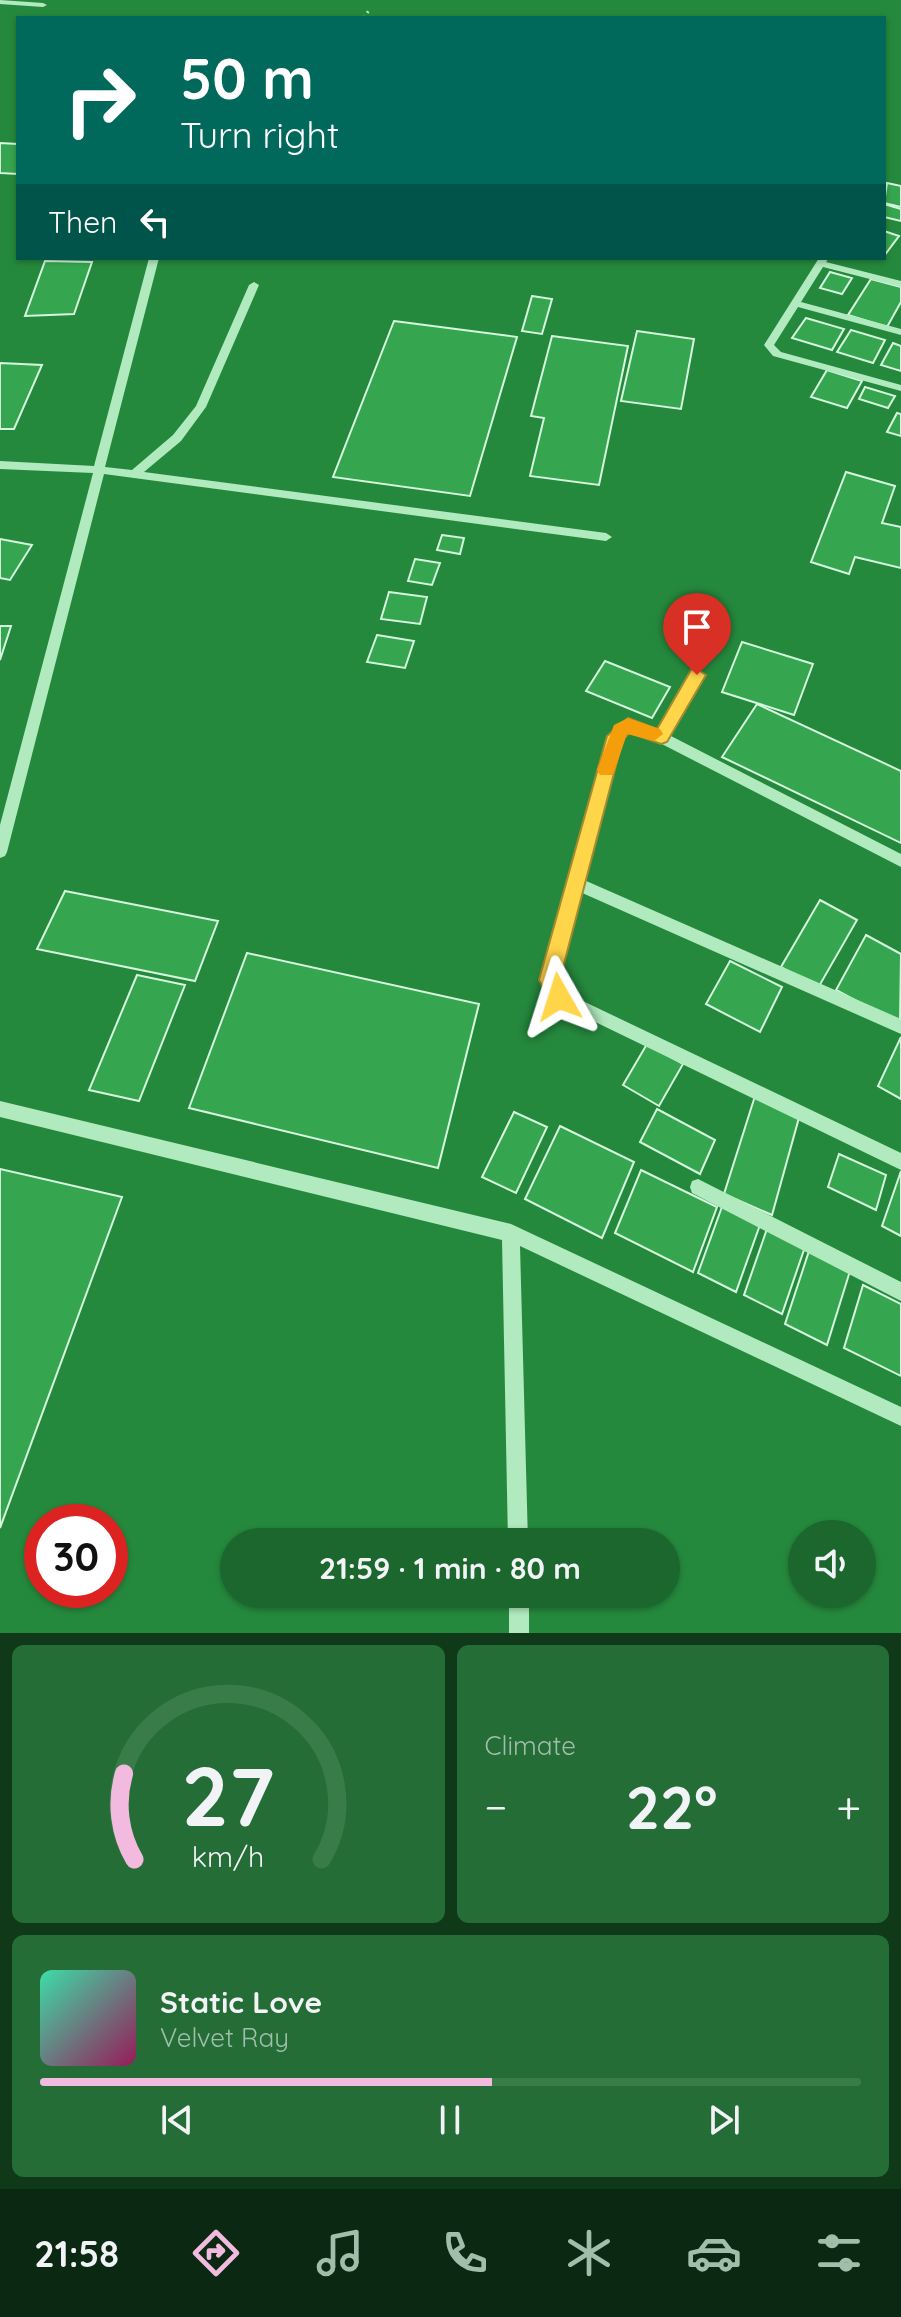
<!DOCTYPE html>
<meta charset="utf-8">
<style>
:root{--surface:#1c672e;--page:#256d36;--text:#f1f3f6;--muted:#a0beaa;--line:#3a7b4a;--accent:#f2badf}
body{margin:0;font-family:Quicksand,sans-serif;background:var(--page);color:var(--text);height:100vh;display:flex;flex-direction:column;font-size:30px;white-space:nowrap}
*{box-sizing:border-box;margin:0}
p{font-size:26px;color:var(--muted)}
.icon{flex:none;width:44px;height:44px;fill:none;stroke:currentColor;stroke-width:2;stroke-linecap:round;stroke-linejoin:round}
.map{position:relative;height:1633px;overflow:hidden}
.details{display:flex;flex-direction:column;gap:12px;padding:12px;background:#0f3919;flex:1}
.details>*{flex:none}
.guide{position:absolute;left:16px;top:16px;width:870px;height:244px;border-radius:0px;box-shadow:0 2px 6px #0004;background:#00695c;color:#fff;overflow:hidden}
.tools{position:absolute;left:788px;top:1520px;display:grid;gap:16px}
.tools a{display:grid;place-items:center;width:88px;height:88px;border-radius:50%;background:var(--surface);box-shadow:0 2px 6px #0004;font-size:40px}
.speed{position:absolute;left:24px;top:1504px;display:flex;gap:16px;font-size:40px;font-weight:700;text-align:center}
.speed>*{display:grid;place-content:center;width:104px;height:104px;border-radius:50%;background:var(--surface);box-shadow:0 2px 6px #0004;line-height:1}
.speed .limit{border:12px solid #d22;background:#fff;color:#111}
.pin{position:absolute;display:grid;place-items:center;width:68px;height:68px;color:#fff;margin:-82px -34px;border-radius:50% 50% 50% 0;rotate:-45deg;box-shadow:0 0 8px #0007}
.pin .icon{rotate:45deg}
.me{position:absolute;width:88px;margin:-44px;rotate:354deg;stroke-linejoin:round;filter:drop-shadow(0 0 6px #0008)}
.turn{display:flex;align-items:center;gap:28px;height:168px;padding:0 32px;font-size:36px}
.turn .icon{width:104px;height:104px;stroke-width:2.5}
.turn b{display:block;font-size:56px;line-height:68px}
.then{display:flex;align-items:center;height:76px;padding:0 32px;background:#0003;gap:16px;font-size:30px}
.big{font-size:60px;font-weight:800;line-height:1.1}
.details .card{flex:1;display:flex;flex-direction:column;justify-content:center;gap:12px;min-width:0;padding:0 28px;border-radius:12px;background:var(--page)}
.details .dial{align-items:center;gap:0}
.dial svg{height:208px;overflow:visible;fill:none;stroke:var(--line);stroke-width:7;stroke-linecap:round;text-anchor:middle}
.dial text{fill:var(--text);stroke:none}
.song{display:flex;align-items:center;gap:24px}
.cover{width:96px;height:96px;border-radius:12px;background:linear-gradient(135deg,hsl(160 70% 55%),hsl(330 70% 35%))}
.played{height:8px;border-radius:4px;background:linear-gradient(90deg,var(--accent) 55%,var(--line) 55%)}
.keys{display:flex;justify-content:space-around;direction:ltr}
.heat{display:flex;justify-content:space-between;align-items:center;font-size:44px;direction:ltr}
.details .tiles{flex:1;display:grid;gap:12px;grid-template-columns:1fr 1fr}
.card:last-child{grid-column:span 2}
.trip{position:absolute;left:220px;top:1528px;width:460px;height:80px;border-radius:40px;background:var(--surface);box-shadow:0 2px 6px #0004;font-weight:800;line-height:80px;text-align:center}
.tabs{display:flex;height:128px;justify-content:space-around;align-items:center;background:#0b2912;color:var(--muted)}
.tabs .icon{width:56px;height:56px}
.tabs .current{color:var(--accent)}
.tabs b{font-size:36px;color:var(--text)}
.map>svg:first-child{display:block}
.building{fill:#35a64f;stroke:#d5f7dd;stroke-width:2}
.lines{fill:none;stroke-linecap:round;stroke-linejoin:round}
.path{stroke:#b1eabe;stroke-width:3;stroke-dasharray:2 4;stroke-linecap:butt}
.minor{fill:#b1eabe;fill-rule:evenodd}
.route{fill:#ffd54a;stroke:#a68a30;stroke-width:2}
.slow{fill:#f59e0b}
</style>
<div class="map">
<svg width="901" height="1633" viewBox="0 0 901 1633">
<rect width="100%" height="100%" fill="#25893d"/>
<!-- building -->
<g class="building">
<polygon points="0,143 18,144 18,174 0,173"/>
<polygon points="887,183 901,186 901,207 884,203"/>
<polygon points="884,204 901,209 901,221 884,217"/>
<polygon points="884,231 899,236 884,256"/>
<polygon points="45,261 92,262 74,314 25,316"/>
<polygon points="830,272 852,278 842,294 820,288"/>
<polygon points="871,279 901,287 901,302 887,327 848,315"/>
<polygon points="532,296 552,299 542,334 522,331"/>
<polygon points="806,318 844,329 832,350 792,338"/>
<polygon points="394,321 517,337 470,496 333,477"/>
<polygon points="851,330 885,340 873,363 837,352"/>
<polygon points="637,331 694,339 681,409 621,401"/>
<polygon points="552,336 628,346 599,485 530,476 544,418 531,416"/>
<polygon points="893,343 901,346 901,371 881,365"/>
<polygon points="0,363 42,365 14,429 0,429"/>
<polygon points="827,370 862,381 847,408 811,397"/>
<polygon points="865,387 895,396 888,408 859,399"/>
<polygon points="897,413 901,414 901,436 887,432"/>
<polygon points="846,472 895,486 882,523 901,527 901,568 855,557 849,574 811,562"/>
<polygon points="442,535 464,538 460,554 437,550"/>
<polygon points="0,539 32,545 10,580 0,578"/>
<polygon points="415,559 440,563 432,585 408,581"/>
<polygon points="389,592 427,597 420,624 381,619"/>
<polygon points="0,626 11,626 0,660"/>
<polygon points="377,635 414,641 405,668 367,662"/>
<polygon points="742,642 813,664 794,715 722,692"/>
<polygon points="605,661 670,687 652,718 586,691"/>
<polygon points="757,704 901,771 901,843 722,757"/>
<polygon points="65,891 218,921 195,981 37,949"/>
<polygon points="820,900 857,920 818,988 781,967"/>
<polygon points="866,935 901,954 900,1024 836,990"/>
<polygon points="247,953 479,1004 438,1168 189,1108"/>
<polygon points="730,961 782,987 760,1032 706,1004"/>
<polygon points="137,975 185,985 139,1101 89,1090"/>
<polygon points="901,1037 901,1099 878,1086"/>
<polygon points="647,1044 683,1064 659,1106 623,1085"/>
<polygon points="755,1096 800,1114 772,1215 724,1194"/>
<polygon points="657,1109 715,1140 700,1174 640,1142"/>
<polygon points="514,1112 547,1127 516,1193 482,1177"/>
<polygon points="560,1126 634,1162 602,1238 525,1199"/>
<polygon points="839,1154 886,1175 876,1210 828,1187"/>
<polygon points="0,1169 122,1197 0,1528"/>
<polygon points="641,1170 717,1207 693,1272 615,1233"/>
<polygon points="901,1171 901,1236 882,1226"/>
<polygon points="723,1204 761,1222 736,1292 698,1273"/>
<polygon points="768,1226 806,1244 782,1314 744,1295"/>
<polygon points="809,1251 850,1271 827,1345 785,1324"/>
<polygon points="863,1285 901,1304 901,1376 844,1348"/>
</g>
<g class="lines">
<!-- path -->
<polyline class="path" points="364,18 369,10"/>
<!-- minor -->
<g class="minor">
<polygon points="0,0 43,3 47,5 43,7 0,4"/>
<polygon points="149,258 159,258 105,467 132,470 173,435 196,406 249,285 254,282 259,285 206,407 181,441 144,472 606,533 612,537 606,541 104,474 7,852 5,856 0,858 0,825 93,473 0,469 0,461 94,466"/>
<polygon points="819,258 829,258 826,262 901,281 901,287 823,267 801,302 901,329 901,335 798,307 774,345 781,352 901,385 901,391 773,356 764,345"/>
<polygon points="697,670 703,675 669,735 901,854 901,867 656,741 630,731 622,739 584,880 901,1019 901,1034 580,892 557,979 564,992 901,1153 901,1170 554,1002 541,980 609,736 623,721 628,720 658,730 692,672"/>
<polygon points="0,1101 511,1224 901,1407 901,1426 520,1246 528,1542 508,1542 502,1240 0,1117"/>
<polygon points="698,1179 901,1282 901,1301 692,1193 690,1187 692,1181"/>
<rect x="509" y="1594" width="20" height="39"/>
</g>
</g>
<!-- route -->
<polygon class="route" points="697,669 706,675 667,742 661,744 630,733 623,739 560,979 569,997 566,1004 559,1006 552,1004 539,980 607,736 628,718 657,729 691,670"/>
<!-- slow -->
<polygon class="slow" points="628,718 660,729 663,734 654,741 627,734 613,775 600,775 597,770 614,725"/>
</svg>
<div class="tools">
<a><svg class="icon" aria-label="sound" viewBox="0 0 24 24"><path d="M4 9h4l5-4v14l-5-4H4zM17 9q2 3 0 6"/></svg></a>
</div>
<div class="speed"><div class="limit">30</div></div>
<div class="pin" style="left:697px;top:675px;background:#d93025"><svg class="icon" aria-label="arrive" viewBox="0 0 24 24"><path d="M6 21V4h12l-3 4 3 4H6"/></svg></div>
<svg class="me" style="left:559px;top:997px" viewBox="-20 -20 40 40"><path d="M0-17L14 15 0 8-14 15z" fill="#ffd54a" stroke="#fff" stroke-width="4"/></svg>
<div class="trip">21:59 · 1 min · 80 m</div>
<div class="guide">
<div class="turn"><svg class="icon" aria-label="right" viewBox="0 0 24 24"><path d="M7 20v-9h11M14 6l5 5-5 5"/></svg><div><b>50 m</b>Turn right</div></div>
<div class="then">Then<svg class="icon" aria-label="left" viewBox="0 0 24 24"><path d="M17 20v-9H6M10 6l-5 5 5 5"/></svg></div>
</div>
</div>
<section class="details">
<div class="tiles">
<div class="card dial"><svg viewBox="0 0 100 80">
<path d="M14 69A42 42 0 1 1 86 69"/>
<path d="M14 69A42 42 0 0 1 10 36" stroke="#f2badf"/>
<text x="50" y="56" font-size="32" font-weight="700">27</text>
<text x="50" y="72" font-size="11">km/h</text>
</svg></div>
<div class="card"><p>Climate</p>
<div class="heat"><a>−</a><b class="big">22°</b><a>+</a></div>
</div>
<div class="card">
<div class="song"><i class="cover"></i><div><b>Static Love</b><p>Velvet Ray</p></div></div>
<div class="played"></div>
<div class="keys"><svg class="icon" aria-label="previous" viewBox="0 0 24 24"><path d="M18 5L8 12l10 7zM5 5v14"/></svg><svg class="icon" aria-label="pause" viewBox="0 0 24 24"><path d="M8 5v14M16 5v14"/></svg><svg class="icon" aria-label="next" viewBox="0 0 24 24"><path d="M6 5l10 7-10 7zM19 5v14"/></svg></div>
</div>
</div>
</section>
<nav class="tabs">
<b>21:58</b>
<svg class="icon current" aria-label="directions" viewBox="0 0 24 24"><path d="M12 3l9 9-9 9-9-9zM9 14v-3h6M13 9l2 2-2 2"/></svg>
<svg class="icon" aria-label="music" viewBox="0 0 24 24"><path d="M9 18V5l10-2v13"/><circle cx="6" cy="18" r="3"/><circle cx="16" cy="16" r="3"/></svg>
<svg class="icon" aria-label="phone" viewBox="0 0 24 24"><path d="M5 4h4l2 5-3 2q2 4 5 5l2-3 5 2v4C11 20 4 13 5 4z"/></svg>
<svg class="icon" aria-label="climate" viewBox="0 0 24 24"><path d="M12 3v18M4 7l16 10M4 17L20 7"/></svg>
<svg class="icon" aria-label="car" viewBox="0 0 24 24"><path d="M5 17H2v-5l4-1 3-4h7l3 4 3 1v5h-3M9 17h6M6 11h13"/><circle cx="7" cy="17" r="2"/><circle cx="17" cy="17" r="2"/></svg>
<svg class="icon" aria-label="filters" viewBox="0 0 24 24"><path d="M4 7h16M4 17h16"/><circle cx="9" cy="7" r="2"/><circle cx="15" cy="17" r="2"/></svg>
</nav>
